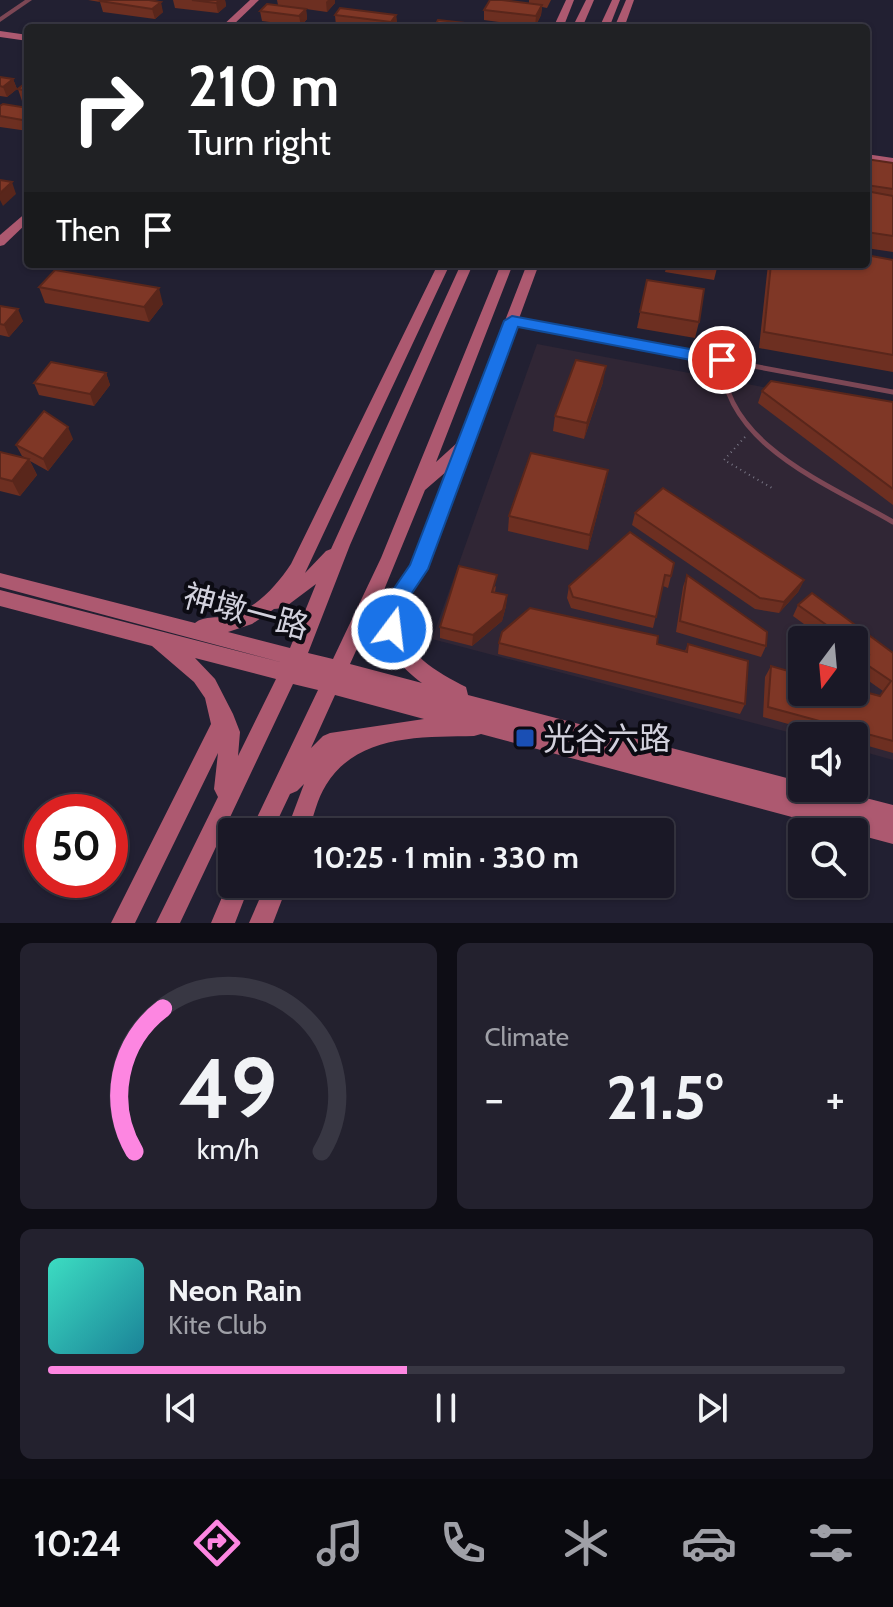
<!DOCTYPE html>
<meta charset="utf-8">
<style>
:root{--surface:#1a1826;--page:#23212e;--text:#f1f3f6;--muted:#9fa0a7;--line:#383743;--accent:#fd86e1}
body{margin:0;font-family:Cabin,"Noto Sans SC",sans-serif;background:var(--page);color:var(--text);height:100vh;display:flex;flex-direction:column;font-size:30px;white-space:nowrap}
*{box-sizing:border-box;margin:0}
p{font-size:26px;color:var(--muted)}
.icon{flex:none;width:44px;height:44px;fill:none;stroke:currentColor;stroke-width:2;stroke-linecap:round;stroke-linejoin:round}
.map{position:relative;height:923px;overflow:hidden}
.panel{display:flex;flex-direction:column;gap:20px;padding:20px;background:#0e0d15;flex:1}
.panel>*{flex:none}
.top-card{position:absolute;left:24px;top:24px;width:846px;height:244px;border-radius:8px;box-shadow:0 2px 6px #0004,0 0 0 2px var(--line);background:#202124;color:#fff;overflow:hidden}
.needle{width:52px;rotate:196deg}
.fabs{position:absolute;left:788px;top:626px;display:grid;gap:16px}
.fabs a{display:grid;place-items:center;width:80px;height:80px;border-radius:8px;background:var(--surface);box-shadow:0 2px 6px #0004,0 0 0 2px var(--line);font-size:40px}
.speed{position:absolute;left:24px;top:794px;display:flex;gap:16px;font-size:40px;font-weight:700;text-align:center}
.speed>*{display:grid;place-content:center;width:104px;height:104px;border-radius:50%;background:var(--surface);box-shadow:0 2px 6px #0004,0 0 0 2px var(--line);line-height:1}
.speed .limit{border:12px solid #d22;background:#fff;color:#111}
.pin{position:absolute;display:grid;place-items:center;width:68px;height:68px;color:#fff;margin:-34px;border:4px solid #fff;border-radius:50%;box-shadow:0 2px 8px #0007}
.me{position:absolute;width:88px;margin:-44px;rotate:15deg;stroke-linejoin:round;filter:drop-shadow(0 0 6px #0008)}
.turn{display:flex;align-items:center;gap:28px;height:168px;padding:0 32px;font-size:36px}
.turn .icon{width:104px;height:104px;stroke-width:2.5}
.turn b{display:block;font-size:56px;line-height:68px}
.then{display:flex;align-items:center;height:76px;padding:0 32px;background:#0003;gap:16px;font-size:30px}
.big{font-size:60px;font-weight:700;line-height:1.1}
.panel .tile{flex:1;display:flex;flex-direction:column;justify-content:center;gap:12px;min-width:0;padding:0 28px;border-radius:12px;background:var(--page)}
.panel .dial{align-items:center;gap:0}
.dial svg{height:208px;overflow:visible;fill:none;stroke:var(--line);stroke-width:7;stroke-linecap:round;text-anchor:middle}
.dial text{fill:var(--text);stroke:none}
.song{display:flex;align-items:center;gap:24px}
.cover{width:96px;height:96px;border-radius:12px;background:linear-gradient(135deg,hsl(170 70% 55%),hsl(190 70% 35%))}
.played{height:8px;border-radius:4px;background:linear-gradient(90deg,var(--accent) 45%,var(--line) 45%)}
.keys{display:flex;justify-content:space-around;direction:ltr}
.heat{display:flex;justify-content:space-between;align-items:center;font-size:44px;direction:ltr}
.panel .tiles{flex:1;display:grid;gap:20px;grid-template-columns:1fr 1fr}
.tile:last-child{grid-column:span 2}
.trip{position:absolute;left:218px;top:818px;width:456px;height:80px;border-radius:8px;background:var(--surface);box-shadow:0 2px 6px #0004,0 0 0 2px var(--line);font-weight:700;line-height:80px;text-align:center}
.menu{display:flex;height:128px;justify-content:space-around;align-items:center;background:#0a0a0f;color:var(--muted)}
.menu .icon{width:56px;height:56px}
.menu .selected{color:var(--accent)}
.menu b{font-size:36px;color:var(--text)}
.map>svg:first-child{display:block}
.commercial{fill:#302635;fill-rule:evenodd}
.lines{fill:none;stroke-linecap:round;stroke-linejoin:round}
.path{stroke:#787685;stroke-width:2;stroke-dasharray:1 4;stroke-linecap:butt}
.lane-far1{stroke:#7c4755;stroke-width:4}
.lane{stroke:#7c4755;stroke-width:5}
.street{fill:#7c4755;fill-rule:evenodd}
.secondary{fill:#ad5970;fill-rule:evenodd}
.wall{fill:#6d2f21}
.shaded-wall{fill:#59261b}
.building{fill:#7f3726;stroke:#59261b;stroke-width:2}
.route{fill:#1a73e8;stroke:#114b97;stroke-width:2}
.transit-dot{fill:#1a4fb4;stroke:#0c0b13;stroke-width:3}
.labels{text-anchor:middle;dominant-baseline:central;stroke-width:8;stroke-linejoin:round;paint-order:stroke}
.near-street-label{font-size:32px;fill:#d2d1dd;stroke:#0c0b13}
.near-poi-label{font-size:32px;fill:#d2d1dd;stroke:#0c0b13;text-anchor:start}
</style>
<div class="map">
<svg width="893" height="923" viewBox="0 0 893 923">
<rect width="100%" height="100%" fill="#222032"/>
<!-- commercial -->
<path class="commercial" d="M537 344 893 412V760L854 749V736H803L432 639ZM802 640H854V692H802Z"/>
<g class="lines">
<!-- path -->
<polyline class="path" points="745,437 724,460 772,488"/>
<!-- lane-far1 -->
<polyline class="lane-far1" points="513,322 683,353"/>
<!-- lane -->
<g class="lane">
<polyline points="672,351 893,392"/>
<path d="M722 360C724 445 830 485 893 522"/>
</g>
<!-- street -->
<polygon class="street" points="25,0 32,0 0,22 0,17"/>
<!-- secondary -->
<g class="secondary">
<polygon points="250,0 259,0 230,28 220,28"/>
<polygon points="566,0 574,0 563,28 553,28"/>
<polygon points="586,0 594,0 582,28 572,28"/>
<polygon points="612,0 620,0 609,28 599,28"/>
<polygon points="626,0 634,0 624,28 614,28"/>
<polygon points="0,31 28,35 28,41 0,37"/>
<polygon points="866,154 893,158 893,164 866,160"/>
<polygon points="28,211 28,222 4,245 0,246 0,235"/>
<path d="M438 264H450L305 573 326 551 331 549 461 264H473L350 545 308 653 333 659 381 558 501 264H513L436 462 458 442 527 264H539L427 569C420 581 407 592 403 606 393 648 434 671 466 687L468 695 802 782V788H827L893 805V844L481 734 474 736C422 737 357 734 326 785 317 799 314 816 308 832H286L304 784 297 791 290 794 272 832H250L318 690 293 684 180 923H156L218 797 214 789 218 753 135 923H111L211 724 205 698 194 682 152 646 0 606V590L284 663 0 587V573L195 623C204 615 220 619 232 615 257 608 277 585 291 564ZM447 471 410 566 386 603 384 590 425 490ZM316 584 290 648 228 632 252 624 274 609 284 608ZM370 620C377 641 404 670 422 683L350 664ZM195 658 276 679 238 756 240 732 233 714 215 679ZM335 695 424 719 330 733 323 736 311 748Z"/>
<polygon points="231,876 232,884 250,884 235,923 211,923"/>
<polygon points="266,884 288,884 273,923 249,923"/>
</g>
</g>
<!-- wall -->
<g class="wall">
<polygon points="88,0 149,0 163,12 155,19 103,12 100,2"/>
<polygon points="173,0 225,0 226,6 218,13 175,8"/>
<polygon points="277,0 335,0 335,3 327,12 306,9 307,19 301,26 262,21 260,11 278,5"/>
<polygon points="529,0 551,0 547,8 542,7 541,15 535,27 484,20 484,10 529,3"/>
<polygon points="335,15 396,15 397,25 394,28 356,28 336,26"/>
<polygon points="0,77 13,79 17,89 7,97 0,96"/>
<polygon points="28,81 28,104 23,104 18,89"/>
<polygon points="0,106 28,108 28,131 0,127"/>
<polygon points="866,159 893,163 893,252 866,248"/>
<polygon points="893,260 893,372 759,348 768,264 866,264"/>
<polygon points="667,264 718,264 714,280 665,272"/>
<polygon points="647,280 699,322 695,338 637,328"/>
<polygon points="39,287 163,304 149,322 45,303"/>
<polygon points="0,306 23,321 9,337 0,335"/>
<polygon points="106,373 110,385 94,406 39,395 34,383"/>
<polygon points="603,382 584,439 553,431 555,416"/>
<polygon points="762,391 893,402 893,505 758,403"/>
<polygon points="73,439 48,471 30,461 37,475 20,496 0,491 0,452 26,458 22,456 16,445"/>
<polygon points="605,485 588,550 508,531 509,516"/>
<polygon points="635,513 804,580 798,592 779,613 755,609 632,525"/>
<polygon points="630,532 671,576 668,588 663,586 653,628 571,608 567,598 569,586"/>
<polygon points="687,575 766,646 761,657 676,632 683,587"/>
<polygon points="496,586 495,592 507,595 506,606 502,621 472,646 440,638 440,627"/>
<polygon points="798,605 893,653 893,753 854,742 854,736 832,736 763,717 765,677 771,666 880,696 883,691 856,672 861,665 854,659 854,640 826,640 793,616"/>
<polygon points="499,643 657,644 685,651 688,644 745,704 740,714 498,654"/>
</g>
<!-- shaded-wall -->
<g class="shaded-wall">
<polygon points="220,0 225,0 226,6 218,13 216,3"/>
<polygon points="328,0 335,0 335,3 327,12 326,2"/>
<polygon points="161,2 163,12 155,19 152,9"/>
<polygon points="542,5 541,15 535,27 536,16"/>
<polygon points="306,9 307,19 301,26 299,16"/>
<polygon points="396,15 397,25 394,28 391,28 391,22"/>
<polygon points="13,79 17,89 7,97 3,87"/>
<polygon points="12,182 16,194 3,206 0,200 0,193"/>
<polygon points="159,288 163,304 149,322 144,307"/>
<polygon points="18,309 23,321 9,337 4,325"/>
<polygon points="606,366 603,382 584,439 587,423"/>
<polygon points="106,373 110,385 94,406 90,394"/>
<polygon points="68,427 73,439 48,471 43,459"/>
<polygon points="29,459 37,475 20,496 12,481"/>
<polygon points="608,470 605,485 588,550 590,535"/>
<polygon points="804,580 798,592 779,613 784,602"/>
<polygon points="507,595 506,606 502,621 472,646 473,635"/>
</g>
<!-- building -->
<g class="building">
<polygon points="102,0 149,0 161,2 152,9 100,1"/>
<polygon points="192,0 220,0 216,3"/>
<polygon points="490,0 502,0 542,5 536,16 484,10"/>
<polygon points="267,4 306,9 299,16 260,11"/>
<polygon points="340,8 396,15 391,22 335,15"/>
<polygon points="438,20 466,23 464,28 434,28"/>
<polygon points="288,24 317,28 285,28"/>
<polygon points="0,77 13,79 3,87 0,86"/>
<polygon points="28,81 28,91 18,89"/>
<polygon points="3,104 28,108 28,121 0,116 0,106"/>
<polygon points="866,159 893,163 893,189 866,185"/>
<polygon points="0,180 12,182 0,193"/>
<polygon points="866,191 893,196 893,236 866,232"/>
<polygon points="866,255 893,260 893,355 764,332 771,264 866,264"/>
<polygon points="690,264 718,264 717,268"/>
<polygon points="55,270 159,288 144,307 39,287"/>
<polygon points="647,280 704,289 699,322 640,312"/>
<polygon points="0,306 18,309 4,325 0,324"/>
<polygon points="576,360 606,366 587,423 555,416"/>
<polygon points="51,362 106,373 90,394 34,383"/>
<polygon points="771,381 893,402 893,489 762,391"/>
<polygon points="44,411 68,427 43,459 16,445"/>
<polygon points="0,452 29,459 12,481 0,478"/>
<polygon points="531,453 608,470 590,535 509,516"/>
<polygon points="663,488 804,580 784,602 760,598 635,513"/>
<polygon points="630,532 674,563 671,576 665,575 656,617 573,597 569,586"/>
<polygon points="459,566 497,575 492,592 507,595 503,610 473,635 440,627"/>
<polygon points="687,575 767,632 766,646 680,621"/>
<polygon points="812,593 893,653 893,741 768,707 771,666 802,675 802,692 854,692 854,689 880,696 891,681 863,662 869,655 854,644 854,640 848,640 798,605"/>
<polygon points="530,608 658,636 657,644 687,652 688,644 748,661 745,704 499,643 502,632"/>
</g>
<!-- route -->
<polygon class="route" points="512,316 722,355 730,360 722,366 518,327 428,569 404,605 399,635 385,635 381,629 384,603 410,565 504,321"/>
<!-- markers -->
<rect class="transit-dot" x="515" y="728" width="20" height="20" rx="4"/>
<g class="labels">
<!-- near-street labels -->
<g class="near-street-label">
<text transform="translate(246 611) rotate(15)">神墩一路</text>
</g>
<!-- near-poi labels -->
<g class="near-poi-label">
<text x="543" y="738">光谷六路</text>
</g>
</g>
</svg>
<div class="fabs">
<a><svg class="needle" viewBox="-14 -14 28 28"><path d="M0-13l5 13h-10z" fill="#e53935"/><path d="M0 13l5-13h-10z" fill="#9fa0a7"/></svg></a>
<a><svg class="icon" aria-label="sound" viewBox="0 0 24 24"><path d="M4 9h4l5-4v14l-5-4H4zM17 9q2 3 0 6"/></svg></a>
<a><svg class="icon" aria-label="search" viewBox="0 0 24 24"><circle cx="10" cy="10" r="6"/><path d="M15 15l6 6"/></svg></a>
</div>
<div class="speed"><div class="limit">50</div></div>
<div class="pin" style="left:722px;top:360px;background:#d93025"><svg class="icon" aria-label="arrive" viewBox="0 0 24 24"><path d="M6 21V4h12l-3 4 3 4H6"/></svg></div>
<svg class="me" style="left:392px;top:629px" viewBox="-20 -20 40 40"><circle r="17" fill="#1a73e8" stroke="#fff" stroke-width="3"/><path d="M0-11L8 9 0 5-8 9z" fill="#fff"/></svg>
<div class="trip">10:25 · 1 min · 330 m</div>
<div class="top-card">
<div class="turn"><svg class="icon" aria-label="right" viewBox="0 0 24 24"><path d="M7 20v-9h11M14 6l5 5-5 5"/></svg><div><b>210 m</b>Turn right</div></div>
<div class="then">Then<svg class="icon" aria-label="arrive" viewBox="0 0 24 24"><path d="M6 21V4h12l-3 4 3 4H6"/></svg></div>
</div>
</div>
<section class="panel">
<div class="tiles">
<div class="tile dial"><svg viewBox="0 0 100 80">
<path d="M14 69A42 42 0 1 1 86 69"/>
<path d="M14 69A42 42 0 0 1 25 14" stroke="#fd86e1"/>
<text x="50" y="56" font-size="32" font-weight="700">49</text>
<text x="50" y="72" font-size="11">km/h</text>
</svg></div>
<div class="tile"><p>Climate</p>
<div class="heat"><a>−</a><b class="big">21.5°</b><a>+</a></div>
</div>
<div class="tile">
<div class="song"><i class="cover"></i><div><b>Neon Rain</b><p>Kite Club</p></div></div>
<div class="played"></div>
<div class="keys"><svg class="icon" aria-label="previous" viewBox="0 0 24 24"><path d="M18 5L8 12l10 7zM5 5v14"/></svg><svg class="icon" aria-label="pause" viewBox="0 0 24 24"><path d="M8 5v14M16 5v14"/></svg><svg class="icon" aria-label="next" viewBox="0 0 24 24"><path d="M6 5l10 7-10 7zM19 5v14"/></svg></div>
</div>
</div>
</section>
<nav class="menu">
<b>10:24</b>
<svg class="icon selected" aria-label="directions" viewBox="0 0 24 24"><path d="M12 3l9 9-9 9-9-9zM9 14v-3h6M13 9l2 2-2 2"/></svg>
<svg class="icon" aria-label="music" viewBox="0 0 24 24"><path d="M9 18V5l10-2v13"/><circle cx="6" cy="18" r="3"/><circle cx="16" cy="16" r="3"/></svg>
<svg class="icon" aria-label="phone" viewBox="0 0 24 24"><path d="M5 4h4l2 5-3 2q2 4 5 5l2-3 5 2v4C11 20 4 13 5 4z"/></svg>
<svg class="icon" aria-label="climate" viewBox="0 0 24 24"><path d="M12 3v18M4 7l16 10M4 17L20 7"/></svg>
<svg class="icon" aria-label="car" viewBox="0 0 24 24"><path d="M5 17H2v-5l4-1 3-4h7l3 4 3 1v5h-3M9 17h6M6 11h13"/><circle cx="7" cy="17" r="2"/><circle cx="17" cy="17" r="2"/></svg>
<svg class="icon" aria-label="filters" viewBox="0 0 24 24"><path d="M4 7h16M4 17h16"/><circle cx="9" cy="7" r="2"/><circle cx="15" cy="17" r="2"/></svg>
</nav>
